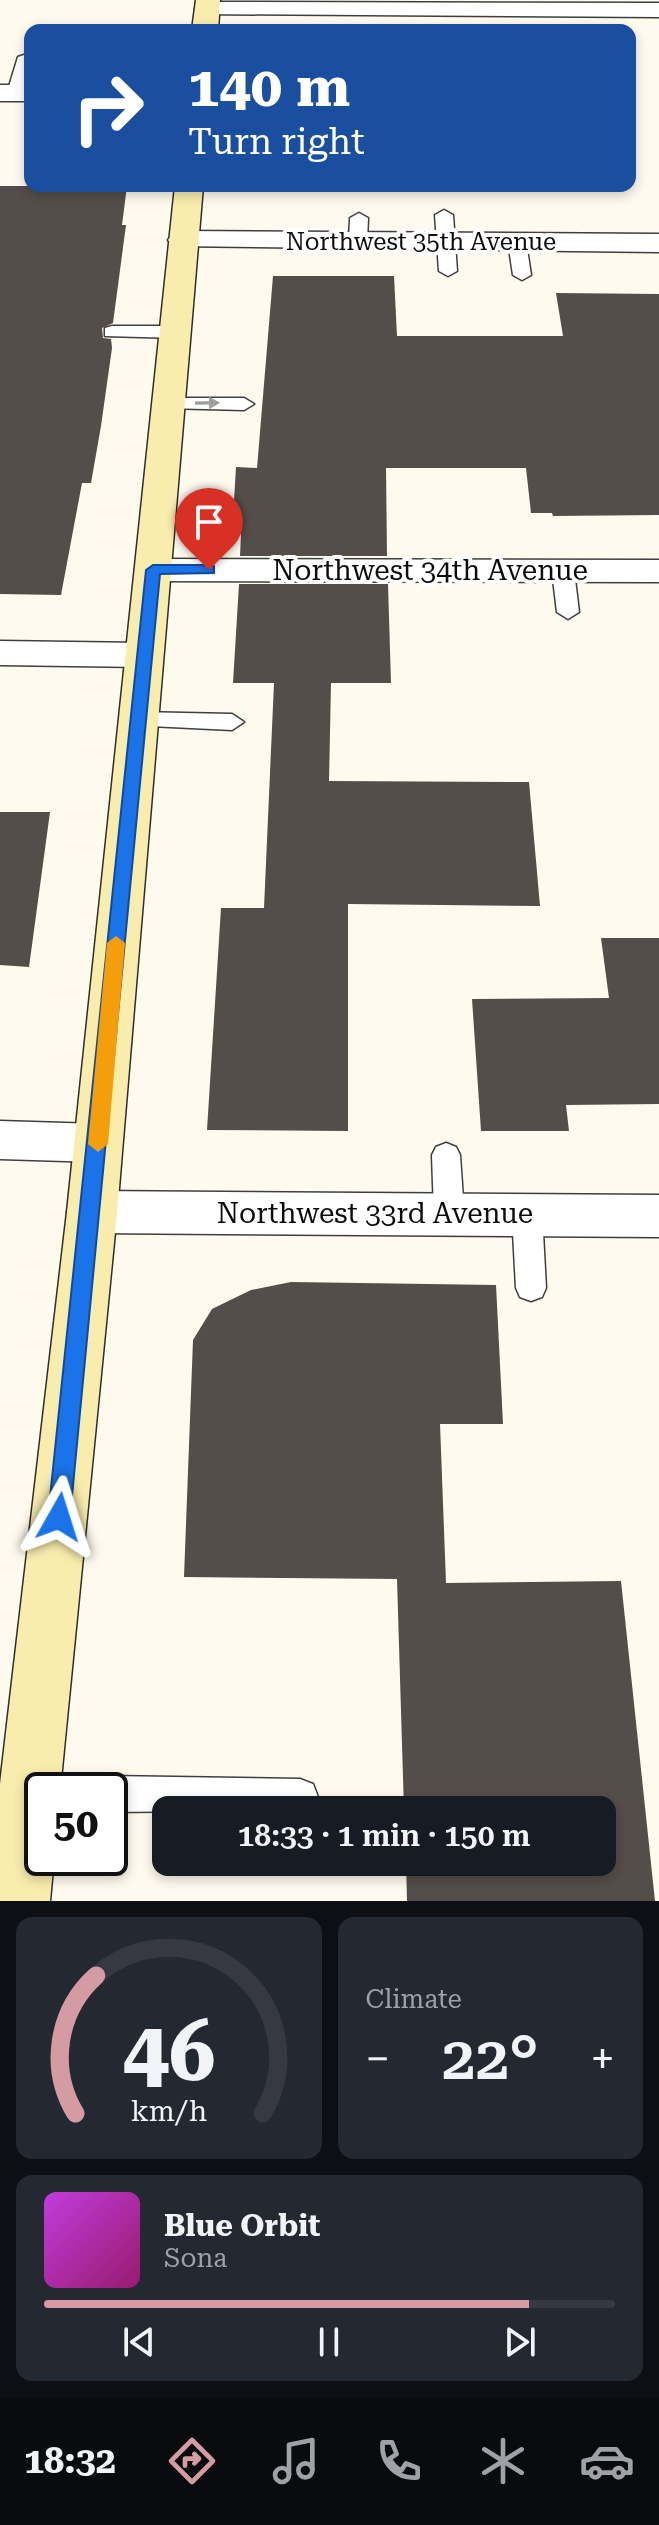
<!DOCTYPE html>
<meta charset="utf-8">
<style>
:root{--surface:#171b24;--page:#242831;--text:#f1f3f6;--muted:#9ea1a6;--line:#363941;--accent:#d59ba2}
body{margin:0;font-family:"Roboto Serif",serif;background:var(--page);color:var(--text);height:100vh;display:flex;flex-direction:column;font-size:30px;white-space:nowrap}
*{box-sizing:border-box;margin:0}
p{font-size:26px;color:var(--muted)}
.icon{flex:none;width:44px;height:44px;fill:none;stroke:currentColor;stroke-width:2;stroke-linecap:round;stroke-linejoin:round}
.map{position:relative;height:1901px;overflow:hidden}
.details{display:flex;flex-direction:column;gap:16px;padding:16px;background:#0d0f14;flex:1}
.details>*{flex:none}
.top-card{position:absolute;left:24px;top:24px;width:612px;height:168px;border-radius:16px;box-shadow:0 4px 12px #0003;background:#1a4fa0;color:#fff;overflow:hidden}
.speed{position:absolute;left:24px;top:1772px;display:flex;gap:16px;font-size:40px;font-weight:700;text-align:center}
.speed>*{display:grid;place-content:center;width:104px;height:104px;border-radius:50%;background:var(--surface);box-shadow:0 4px 12px #0003;line-height:1}
.speed .limit{border:4px solid #111;border-radius:12px;background:#fff;color:#111}
.pin{position:absolute;display:grid;place-items:center;width:68px;height:68px;color:#fff;margin:-82px -34px;border-radius:50% 50% 50% 0;rotate:-45deg;box-shadow:0 0 8px #0007}
.pin .icon{rotate:45deg}
.me{position:absolute;width:88px;margin:-44px;rotate:6deg;stroke-linejoin:round;filter:drop-shadow(0 0 6px #0008)}
.turn{display:flex;align-items:center;gap:28px;height:168px;padding:0 32px;font-size:36px}
.turn .icon{width:104px;height:104px;stroke-width:2.5}
.turn b{display:block;font-size:56px;line-height:68px}
.big{font-size:60px;font-weight:600;line-height:1.1}
.details .widget{flex:1;display:flex;flex-direction:column;justify-content:center;gap:12px;min-width:0;padding:0 28px;border-radius:16px;background:var(--page)}
.details .dial{align-items:center;gap:0}
.dial svg{height:208px;overflow:visible;fill:none;stroke:var(--line);stroke-width:7;stroke-linecap:round;text-anchor:middle}
.dial text{fill:var(--text);stroke:none}
.song{display:flex;align-items:center;gap:24px}
.cover{width:96px;height:96px;border-radius:12px;background:linear-gradient(135deg,hsl(290 70% 55%),hsl(320 70% 35%))}
.played{height:8px;border-radius:4px;background:linear-gradient(90deg,var(--accent) 85%,var(--line) 85%)}
.keys{display:flex;justify-content:space-around;direction:ltr}
.heat{display:flex;justify-content:space-between;align-items:center;font-size:44px;direction:ltr}
.details .tiles{flex:1;display:grid;gap:16px;grid-template-columns:1fr 1fr}
.widget:last-child{grid-column:span 2}
.trip{position:absolute;left:152px;top:1796px;width:464px;height:80px;border-radius:16px;background:var(--surface);box-shadow:0 4px 12px #0003;font-weight:600;line-height:80px;text-align:center}
.tabs{display:flex;height:128px;justify-content:space-around;align-items:center;background:#090b0e;color:var(--muted)}
.tabs .icon{width:56px;height:56px}
.tabs .current{color:var(--accent)}
.tabs b{font-size:36px;color:var(--text)}
.map>svg:first-child{display:block}
.building{fill:#544d49}
.lines{fill:none;stroke-linecap:round;stroke-linejoin:round}
.service-casing{stroke:#3f3f3f;stroke-width:3}
.minor-casing{stroke:#3f3f3f;stroke-width:3}
.tertiary-casing{stroke:#3f3f3f;stroke-width:3}
.secondary-casing{stroke:#2e2e2e;stroke-width:3}
.service{fill:#fff;fill-rule:evenodd}
.minor{fill:#fff;fill-rule:evenodd}
.tertiary{fill:#fff;fill-rule:evenodd}
.secondary{fill:#f9edad;fill-rule:evenodd}
.oneway{fill:#9e9e9e}
.route{fill:#1a73e8;stroke:#114b97;stroke-width:2}
.slow{fill:#f59e0b}
.labels{text-anchor:middle;dominant-baseline:central;stroke-width:8;stroke-linejoin:round;paint-order:stroke}
.far-street-label{font-size:24px;fill:#0c0c0c;stroke:#fff}
.street-label{font-size:28px;fill:#0c0c0c;stroke:#fff}
</style>
<div class="map">
<svg width="659" height="1901" viewBox="0 0 659 1901">
<rect width="100%" height="100%" fill="#fefaed"/>
<!-- building -->
<g class="building">
<polygon points="0,186 127,186 122,225 126,225 113,323 102,328 103,338 111,339 112,348 101,426 91,483 82,483 61,595 0,594"/>
<polygon points="273,276 394,276 397,336 563,336 556,293 659,294 659,515 553,516 552,513 531,513 526,468 386,468 387,556 240,556 241,534 232,534 236,467 257,468"/>
<polygon points="239,584 388,584 391,683 331,683 329,781 529,782 540,906 348,904 348,1131 207,1130 221,908 264,908 274,683 233,683"/>
<polygon points="0,812 50,812 29,967 0,965"/>
<polygon points="601,938 659,938 659,1104 566,1105 569,1131 481,1131 472,999 609,998"/>
<polygon points="291,1282 496,1285 503,1424 440,1424 446,1583 621,1581 655,1901 407,1901 406,1862 602,1862 602,1810 404,1810 397,1579 184,1577 193,1340 212,1309 251,1290"/>
</g>
<g class="lines">
<!-- service casing -->
<g class="service-casing">
<g id="service">
<polygon points="30,53 23,93 9,96 7,93 18,57"/>
<polygon points="444,210 453,215 457,271 448,276 439,271 435,215"/>
<polygon points="359,213 368,218 367,241 358,246 349,241 350,218"/>
<polygon points="517,237 526,242 531,275 522,280 513,275 508,242"/>
<polygon points="112,326 177,326 186,332 177,338 105,336 105,328"/>
<polygon points="171,398 244,398 254,404 244,410 164,408 161,404"/>
<polygon points="563,564 574,571 579,612 568,619 557,612 552,571"/>
<polygon points="137,712 232,714 244,722 232,730 129,725 125,720"/>
<polygon points="446,1143 456,1147 460,1155 464,1213 459,1222 449,1225 439,1222 434,1213 432,1155 436,1147"/>
<polygon points="527,1202 537,1205 542,1214 546,1288 542,1297 531,1301 520,1297 516,1288 512,1214 517,1205"/>
<polygon points="110,1776 300,1779 313,1784 318,1797 312,1810 110,1812 110,1790 94,1790 97,1781"/>
</g>
</g>
<!-- minor casing -->
<g class="minor-casing">
<g id="minor">
<polygon points="207,2 659,3 659,17 198,14 195,9"/>
<rect x="0" y="85" width="30" height="16"/>
<polygon points="183,231 659,234 659,252 173,246 168,240 173,234"/>
<polygon points="0,641 143,643 156,646 162,655 156,664 143,667 0,665"/>
<polygon points="0,1121 98,1124 115,1129 122,1143 115,1157 98,1162 0,1159"/>
<polygon points="92,1191 659,1195 659,1237 92,1233 75,1227 67,1212 75,1197"/>
</g>
</g>
<!-- tertiary casing -->
<g class="tertiary-casing">
<polygon id="tertiary" points="153,559 659,560 659,582 153,581 140,578 135,570 140,562"/>
</g>
<!-- secondary casing -->
<g class="secondary-casing">
<g id="secondary">
<polygon points="196,0 220,0 218,30 192,30"/>
<polygon points="175,186 203,186 117,1212 60,1790 42,1790 42,1858 54,1858 50,1901 0,1901 0,1784 67,1212"/>
</g>
</g>
<!-- service -->
<use href="#service" class="service"/>
<!-- minor -->
<use href="#minor" class="minor"/>
<!-- tertiary -->
<use href="#tertiary" class="tertiary"/>
<!-- secondary -->
<use href="#secondary" class="secondary"/>
</g>
<!-- one-way arrows -->
<defs><path id="oneway-solid" d="M-6-.8H1V-3.2L6.5 0L1 3.2V.8H-6Z" transform="scale(2)"/></defs>
<use class="oneway" href="#oneway-solid" transform="translate(207 403) rotate(-1)"/>
<!-- route -->
<polygon class="route" points="209,565 214,566 214,573 160,574 70,1517 67,1525 59,1528 51,1525 48,1517 146,570 153,565"/>
<!-- slow -->
<polygon class="slow" points="116,936 125,943 108,1144 98,1152 88,1144 107,943"/>
<g class="labels">
<!-- far-street labels -->
<g class="far-street-label">
<text x="421" y="242">Northwest 35th Avenue</text>
</g>
<!-- street labels -->
<g class="street-label">
<text x="430" y="570">Northwest 34th Avenue</text>
<text x="375" y="1213">Northwest 33rd Avenue</text>
</g>
</g>
</svg>
<div class="speed"><div class="limit">50</div></div>
<div class="pin" style="left:209px;top:570px;background:#d93025"><svg class="icon" aria-label="arrive" viewBox="0 0 24 24"><path d="M6 21V4h12l-3 4 3 4H6"/></svg></div>
<svg class="me" style="left:59px;top:1517px" viewBox="-20 -20 40 40"><path d="M0-17L14 15 0 8-14 15z" fill="#1a73e8" stroke="#fff" stroke-width="4"/></svg>
<div class="trip">18:33 · 1 min · 150 m</div>
<div class="top-card">
<div class="turn"><svg class="icon" aria-label="right" viewBox="0 0 24 24"><path d="M7 20v-9h11M14 6l5 5-5 5"/></svg><div><b>140 m</b>Turn right</div></div>
</div>
</div>
<section class="details">
<div class="tiles">
<div class="widget dial"><svg viewBox="0 0 100 80">
<path d="M14 69A42 42 0 1 1 86 69"/>
<path d="M14 69A42 42 0 0 1 22 16" stroke="#d59ba2"/>
<text x="50" y="56" font-size="32" font-weight="700">46</text>
<text x="50" y="72" font-size="11">km/h</text>
</svg></div>
<div class="widget"><p>Climate</p>
<div class="heat"><a>−</a><b class="big">22°</b><a>+</a></div>
</div>
<div class="widget">
<div class="song"><i class="cover"></i><div><b>Blue Orbit</b><p>Sona</p></div></div>
<div class="played"></div>
<div class="keys"><svg class="icon" aria-label="previous" viewBox="0 0 24 24"><path d="M18 5L8 12l10 7zM5 5v14"/></svg><svg class="icon" aria-label="pause" viewBox="0 0 24 24"><path d="M8 5v14M16 5v14"/></svg><svg class="icon" aria-label="next" viewBox="0 0 24 24"><path d="M6 5l10 7-10 7zM19 5v14"/></svg></div>
</div>
</div>
</section>
<nav class="tabs">
<b>18:32</b>
<svg class="icon current" aria-label="directions" viewBox="0 0 24 24"><path d="M12 3l9 9-9 9-9-9zM9 14v-3h6M13 9l2 2-2 2"/></svg>
<svg class="icon" aria-label="music" viewBox="0 0 24 24"><path d="M9 18V5l10-2v13"/><circle cx="6" cy="18" r="3"/><circle cx="16" cy="16" r="3"/></svg>
<svg class="icon" aria-label="phone" viewBox="0 0 24 24"><path d="M5 4h4l2 5-3 2q2 4 5 5l2-3 5 2v4C11 20 4 13 5 4z"/></svg>
<svg class="icon" aria-label="climate" viewBox="0 0 24 24"><path d="M12 3v18M4 7l16 10M4 17L20 7"/></svg>
<svg class="icon" aria-label="car" viewBox="0 0 24 24"><path d="M5 17H2v-5l4-1 3-4h7l3 4 3 1v5h-3M9 17h6M6 11h13"/><circle cx="7" cy="17" r="2"/><circle cx="17" cy="17" r="2"/></svg>
</nav>
